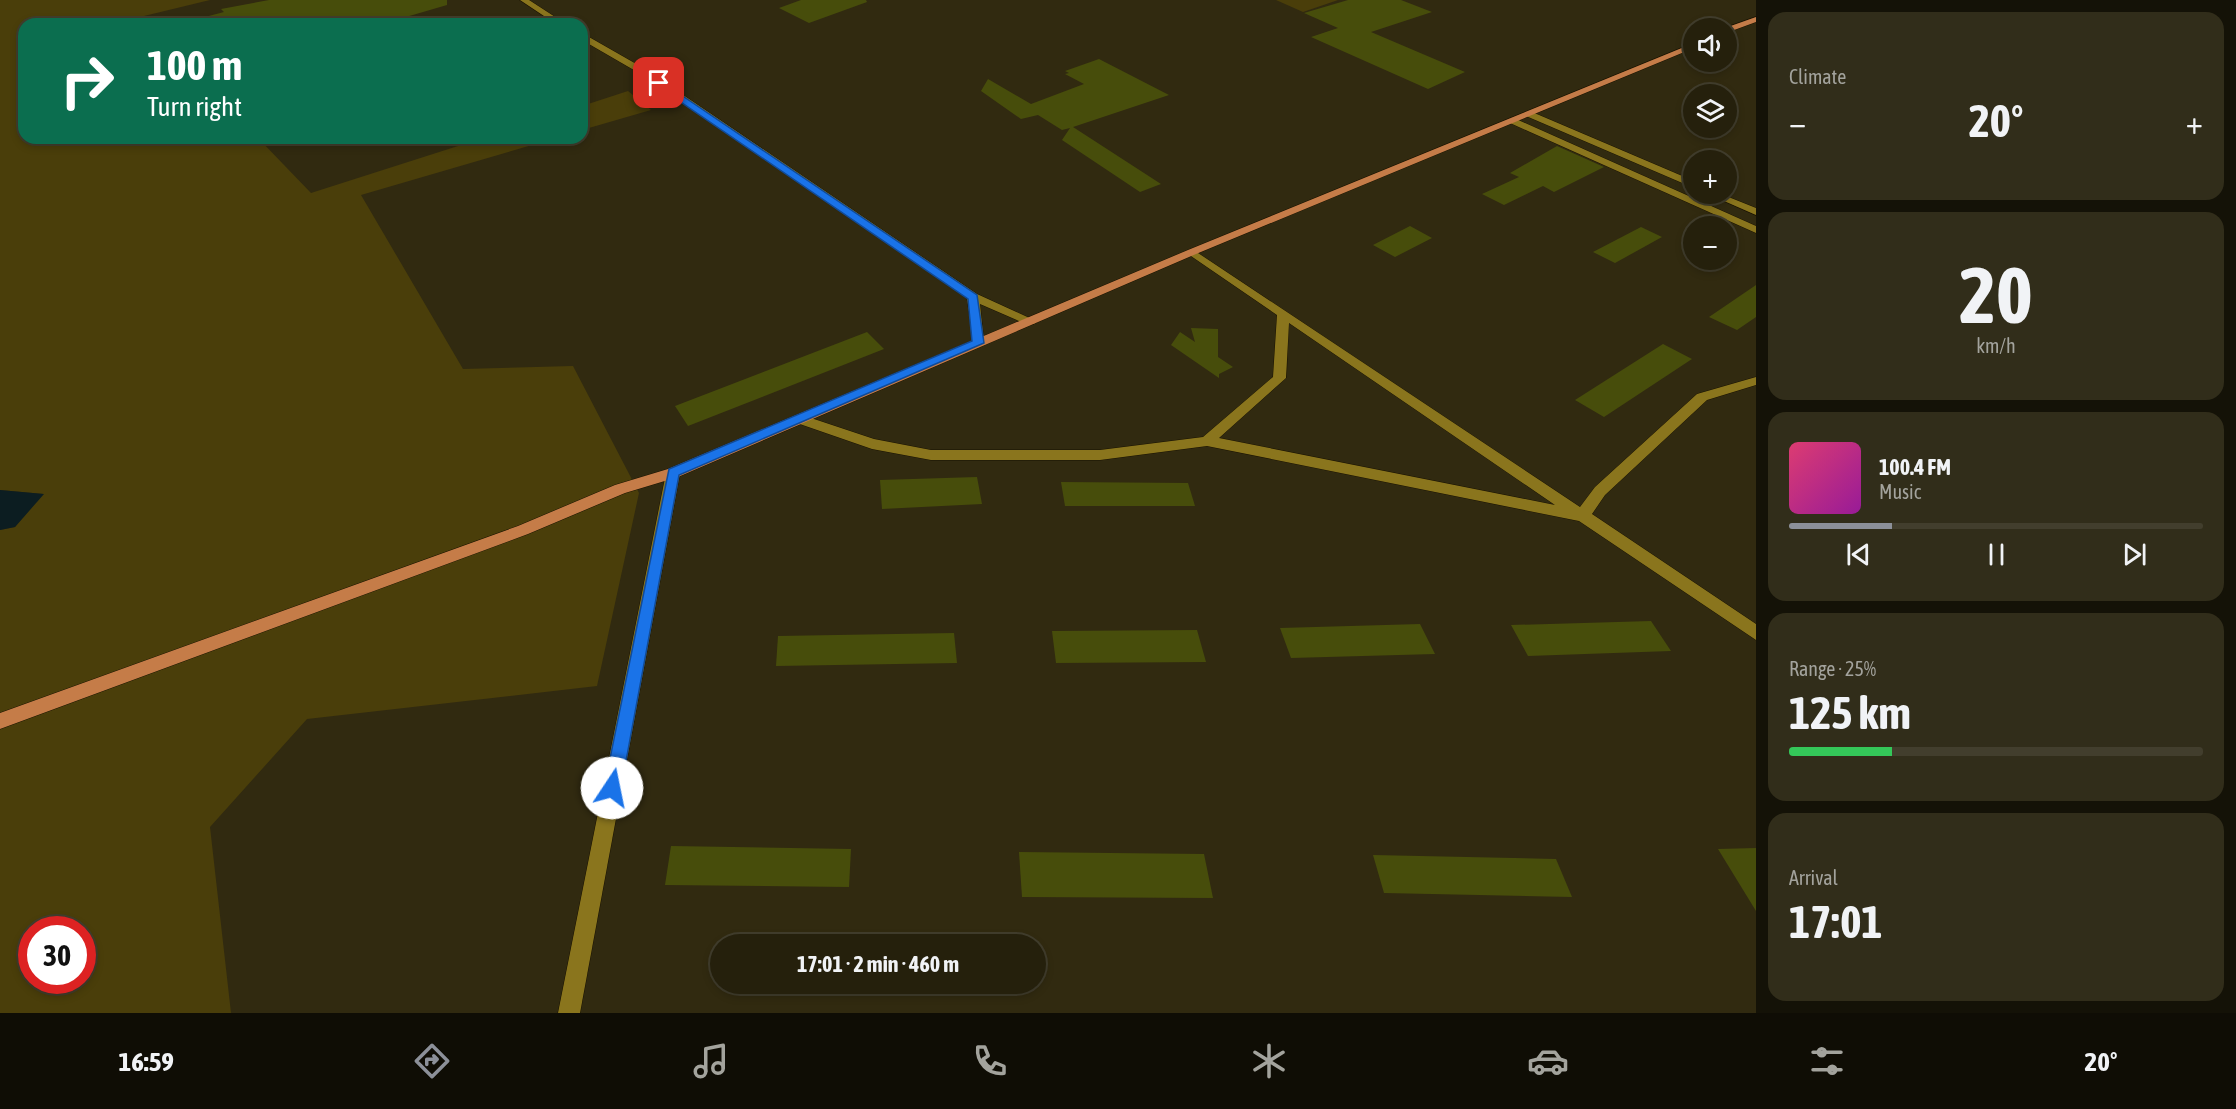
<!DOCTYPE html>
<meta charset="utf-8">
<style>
:root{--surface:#25200c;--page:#312d1a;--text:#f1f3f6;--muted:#a3a39d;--line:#423e2d;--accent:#8c9099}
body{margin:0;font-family:"Asap Condensed",sans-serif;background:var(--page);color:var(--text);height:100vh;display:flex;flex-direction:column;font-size:22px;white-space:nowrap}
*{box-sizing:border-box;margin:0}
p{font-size:20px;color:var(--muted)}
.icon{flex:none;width:33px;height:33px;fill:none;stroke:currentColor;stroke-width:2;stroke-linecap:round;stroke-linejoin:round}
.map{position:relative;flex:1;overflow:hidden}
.panel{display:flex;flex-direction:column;gap:12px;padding:12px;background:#141207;width:480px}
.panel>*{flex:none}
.guide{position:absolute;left:18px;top:18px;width:570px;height:126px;border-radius:18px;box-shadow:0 3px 9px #0003,0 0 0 2px var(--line);background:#0b6e4f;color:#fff;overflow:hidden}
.controls{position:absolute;left:1683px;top:18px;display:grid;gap:12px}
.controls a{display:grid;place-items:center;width:54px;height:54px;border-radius:50%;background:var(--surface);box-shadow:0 3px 9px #0003,0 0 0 2px var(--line);font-size:30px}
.speed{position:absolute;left:18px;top:916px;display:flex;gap:12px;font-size:30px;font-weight:700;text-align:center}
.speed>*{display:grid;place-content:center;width:78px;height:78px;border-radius:50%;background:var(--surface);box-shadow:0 3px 9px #0003,0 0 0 2px var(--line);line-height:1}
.speed .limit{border:9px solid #d22;background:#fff;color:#111}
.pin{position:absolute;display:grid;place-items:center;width:51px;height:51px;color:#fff;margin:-26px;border-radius:12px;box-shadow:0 3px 9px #0006}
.me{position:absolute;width:66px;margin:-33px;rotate:11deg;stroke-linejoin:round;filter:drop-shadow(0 0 4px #0008)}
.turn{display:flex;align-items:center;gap:21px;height:126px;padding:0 30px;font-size:27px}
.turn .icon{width:78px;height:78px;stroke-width:2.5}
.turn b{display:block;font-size:42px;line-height:51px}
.big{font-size:45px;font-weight:700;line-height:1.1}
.panel .widget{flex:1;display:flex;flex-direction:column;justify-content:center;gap:9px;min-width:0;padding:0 21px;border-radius:18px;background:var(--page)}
.panel .dial{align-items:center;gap:0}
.dial b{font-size:78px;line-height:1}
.song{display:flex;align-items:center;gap:18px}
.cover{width:72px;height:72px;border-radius:9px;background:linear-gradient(135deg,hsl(340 70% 55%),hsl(300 70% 35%))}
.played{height:6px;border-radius:3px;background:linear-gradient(90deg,var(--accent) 25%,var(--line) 25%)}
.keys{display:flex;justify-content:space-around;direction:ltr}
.heat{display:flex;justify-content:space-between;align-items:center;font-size:33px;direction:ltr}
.charge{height:9px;border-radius:4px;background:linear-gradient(90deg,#34c759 25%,var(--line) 0)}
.trip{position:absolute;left:710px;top:934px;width:336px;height:60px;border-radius:30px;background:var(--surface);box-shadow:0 3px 9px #0003,0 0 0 2px var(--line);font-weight:700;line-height:60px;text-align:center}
.tabs{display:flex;height:96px;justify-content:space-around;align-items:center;background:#0f0d05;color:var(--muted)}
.tabs .icon{width:42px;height:42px}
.tabs .active{color:var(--accent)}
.tabs b{font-size:27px;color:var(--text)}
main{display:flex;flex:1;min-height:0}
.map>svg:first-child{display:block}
.green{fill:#4a3e0a;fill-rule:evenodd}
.water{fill:#0c1d21}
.building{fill:#474d0b}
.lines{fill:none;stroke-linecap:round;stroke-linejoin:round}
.minor-casing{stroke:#191200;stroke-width:1}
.tertiary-casing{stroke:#191200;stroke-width:1}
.primary-casing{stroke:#191200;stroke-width:1}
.minor{fill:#8a751d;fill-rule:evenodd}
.tertiary{fill:#8a751d;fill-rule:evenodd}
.primary{fill:#c57c48;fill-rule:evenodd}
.route{fill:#1a73e8;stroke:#114b97;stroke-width:1.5}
</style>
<main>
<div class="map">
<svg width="1756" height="1013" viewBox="0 0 1756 1013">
<rect width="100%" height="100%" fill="#312a10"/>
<!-- green -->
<g class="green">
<path d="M0 0H210L144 16 150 24H24V138H258L311 193 483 138H556L361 195 463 369 573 366 639 493 597 686 307 719 210 827 231 1013H0V530L15 527 43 494 0 490ZM32 930H82V981H32Z"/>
<polygon points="1276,0 1338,0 1303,12"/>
<polygon points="628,91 651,110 582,130 582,106"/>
</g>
<!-- water -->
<polygon class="water" points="0,490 44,494 15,527 0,530"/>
<!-- building -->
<g class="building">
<polygon points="269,0 447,0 447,5 382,24 202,24 201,18 224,12 221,9"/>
<polygon points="801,0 866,0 867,2 809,23 779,8"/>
<polygon points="1348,0 1401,0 1432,12 1371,32 1465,72 1428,89 1311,37 1338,28 1304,13"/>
<polygon points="1099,59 1169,95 1073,127 1161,184 1140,192 1062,140 1070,128 1062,130 1038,115 1021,119 981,91 988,79 1031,104 1084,84 1065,74 1069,73 1065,71"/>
<polygon points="1557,146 1604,167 1554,192 1543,186 1504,205 1482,194 1519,177 1510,173"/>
<polygon points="1410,226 1432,238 1395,257 1373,245"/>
<polygon points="1641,227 1662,237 1615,263 1593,252"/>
<polygon points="1756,285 1756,317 1737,330 1709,317"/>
<polygon points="1191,328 1218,329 1218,357 1233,367 1219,374 1219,378 1171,345 1180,332 1195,342"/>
<polygon points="867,332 884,349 688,426 675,406"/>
<polygon points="1663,344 1692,359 1604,417 1575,400"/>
<polygon points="977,477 982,504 882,509 880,480"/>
<polygon points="1061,482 1188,483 1195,506 1065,506"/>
<polygon points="1651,621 1671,651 1528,656 1511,625"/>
<polygon points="1420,624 1435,654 1291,658 1280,628"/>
<polygon points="1197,630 1206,662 1056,663 1052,631"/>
<polygon points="954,633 957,663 776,666 778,636"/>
<polygon points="671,846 851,849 849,887 665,885"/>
<polygon points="1756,848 1756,911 1718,849"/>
<polygon points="1019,852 1204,854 1213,898 1022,897"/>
<polygon points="1373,855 1556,859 1572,897 1384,893"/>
</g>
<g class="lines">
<!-- minor casing -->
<g class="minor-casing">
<g id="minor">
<polygon points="1526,112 1532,112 1694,181 1694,188 1526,116"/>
<polygon points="1510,119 1516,119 1756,226 1756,233 1510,123"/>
<polygon points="1708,194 1721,194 1756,208 1756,215"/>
<path d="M1192 249 1580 507 1595 487 1697 394 1756 377V385L1707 400 1605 495 1592 514 1756 624V640L1579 521 1207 446 1100 460H931L872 449 794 422 792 419 799 414 874 439 931 450H1100L1203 437 1273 377 1277 315 1188 254 1186 252ZM1289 323 1555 505 1219 438 1286 378Z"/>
<polygon points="673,468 680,473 580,1013 558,1013 666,473"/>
</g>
</g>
<!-- tertiary casing -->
<g class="tertiary-casing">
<g id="tertiary">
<polygon points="520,0 529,0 566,24 556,24"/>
<polygon points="582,33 645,69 977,294 1036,321 1034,324 1026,324 980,304 984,343 982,346 974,346 967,298 639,73 582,40"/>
</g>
</g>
<!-- primary casing -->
<g class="primary-casing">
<g id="primary">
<polygon points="1756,17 1756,22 1726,33 1725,28"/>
<polygon points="1694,43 1694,48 1196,254 678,477 625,493 528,534 0,729 0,713 518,526 615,485 668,469 1188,250"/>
</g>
</g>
<!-- minor -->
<use href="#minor" class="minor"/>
<!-- tertiary -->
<use href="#tertiary" class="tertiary"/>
<!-- primary -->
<use href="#primary" class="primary"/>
</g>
<!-- route -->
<polygon class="route" points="659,80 977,295 984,343 679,475 621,788 618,794 612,796 606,794 604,788 669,469 972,341 968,299 656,85 656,81"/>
</svg>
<div class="controls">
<a><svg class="icon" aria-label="sound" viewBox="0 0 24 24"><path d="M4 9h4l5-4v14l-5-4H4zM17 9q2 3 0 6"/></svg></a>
<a><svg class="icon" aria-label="layers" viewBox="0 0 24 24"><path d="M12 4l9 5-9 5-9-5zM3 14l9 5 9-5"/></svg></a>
<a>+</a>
<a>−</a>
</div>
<div class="speed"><div class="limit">30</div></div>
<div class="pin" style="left:659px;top:83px;background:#d93025"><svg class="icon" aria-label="arrive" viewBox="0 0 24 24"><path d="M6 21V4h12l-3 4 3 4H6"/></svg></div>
<svg class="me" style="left:612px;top:788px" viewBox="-20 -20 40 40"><circle r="19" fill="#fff"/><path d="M0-13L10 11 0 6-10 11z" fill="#1a73e8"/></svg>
<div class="trip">17:01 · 2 min · 460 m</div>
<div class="guide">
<div class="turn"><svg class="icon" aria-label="right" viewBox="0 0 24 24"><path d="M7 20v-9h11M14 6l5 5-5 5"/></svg><div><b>100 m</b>Turn right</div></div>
</div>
</div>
<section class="panel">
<div class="widget"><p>Climate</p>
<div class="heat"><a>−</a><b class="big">20°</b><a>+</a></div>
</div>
<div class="widget dial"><b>20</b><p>km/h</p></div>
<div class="widget">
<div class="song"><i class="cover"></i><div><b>100.4 FM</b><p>Music</p></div></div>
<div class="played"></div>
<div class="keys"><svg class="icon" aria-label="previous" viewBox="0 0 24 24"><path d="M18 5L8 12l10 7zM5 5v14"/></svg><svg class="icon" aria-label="pause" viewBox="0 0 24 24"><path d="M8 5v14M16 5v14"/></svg><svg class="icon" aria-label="next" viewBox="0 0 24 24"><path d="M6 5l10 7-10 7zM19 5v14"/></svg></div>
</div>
<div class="widget"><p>Range · 25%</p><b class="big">125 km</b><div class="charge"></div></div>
<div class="widget"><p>Arrival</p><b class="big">17:01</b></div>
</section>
</main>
<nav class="tabs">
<b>16:59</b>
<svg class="icon active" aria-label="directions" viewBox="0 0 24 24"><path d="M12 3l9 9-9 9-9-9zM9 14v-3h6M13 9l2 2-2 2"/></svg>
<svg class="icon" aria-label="music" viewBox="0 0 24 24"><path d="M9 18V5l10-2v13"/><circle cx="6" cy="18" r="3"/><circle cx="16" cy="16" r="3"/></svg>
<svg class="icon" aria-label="phone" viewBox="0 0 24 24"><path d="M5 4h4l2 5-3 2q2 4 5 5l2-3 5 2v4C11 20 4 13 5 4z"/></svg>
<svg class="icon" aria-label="climate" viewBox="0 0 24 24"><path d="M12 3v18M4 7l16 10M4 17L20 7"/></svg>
<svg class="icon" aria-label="car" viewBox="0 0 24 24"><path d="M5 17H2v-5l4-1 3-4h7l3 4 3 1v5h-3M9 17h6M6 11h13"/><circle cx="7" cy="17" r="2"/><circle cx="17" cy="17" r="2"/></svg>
<svg class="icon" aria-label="filters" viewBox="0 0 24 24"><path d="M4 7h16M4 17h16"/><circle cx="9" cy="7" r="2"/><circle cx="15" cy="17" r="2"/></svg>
<b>20°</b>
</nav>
